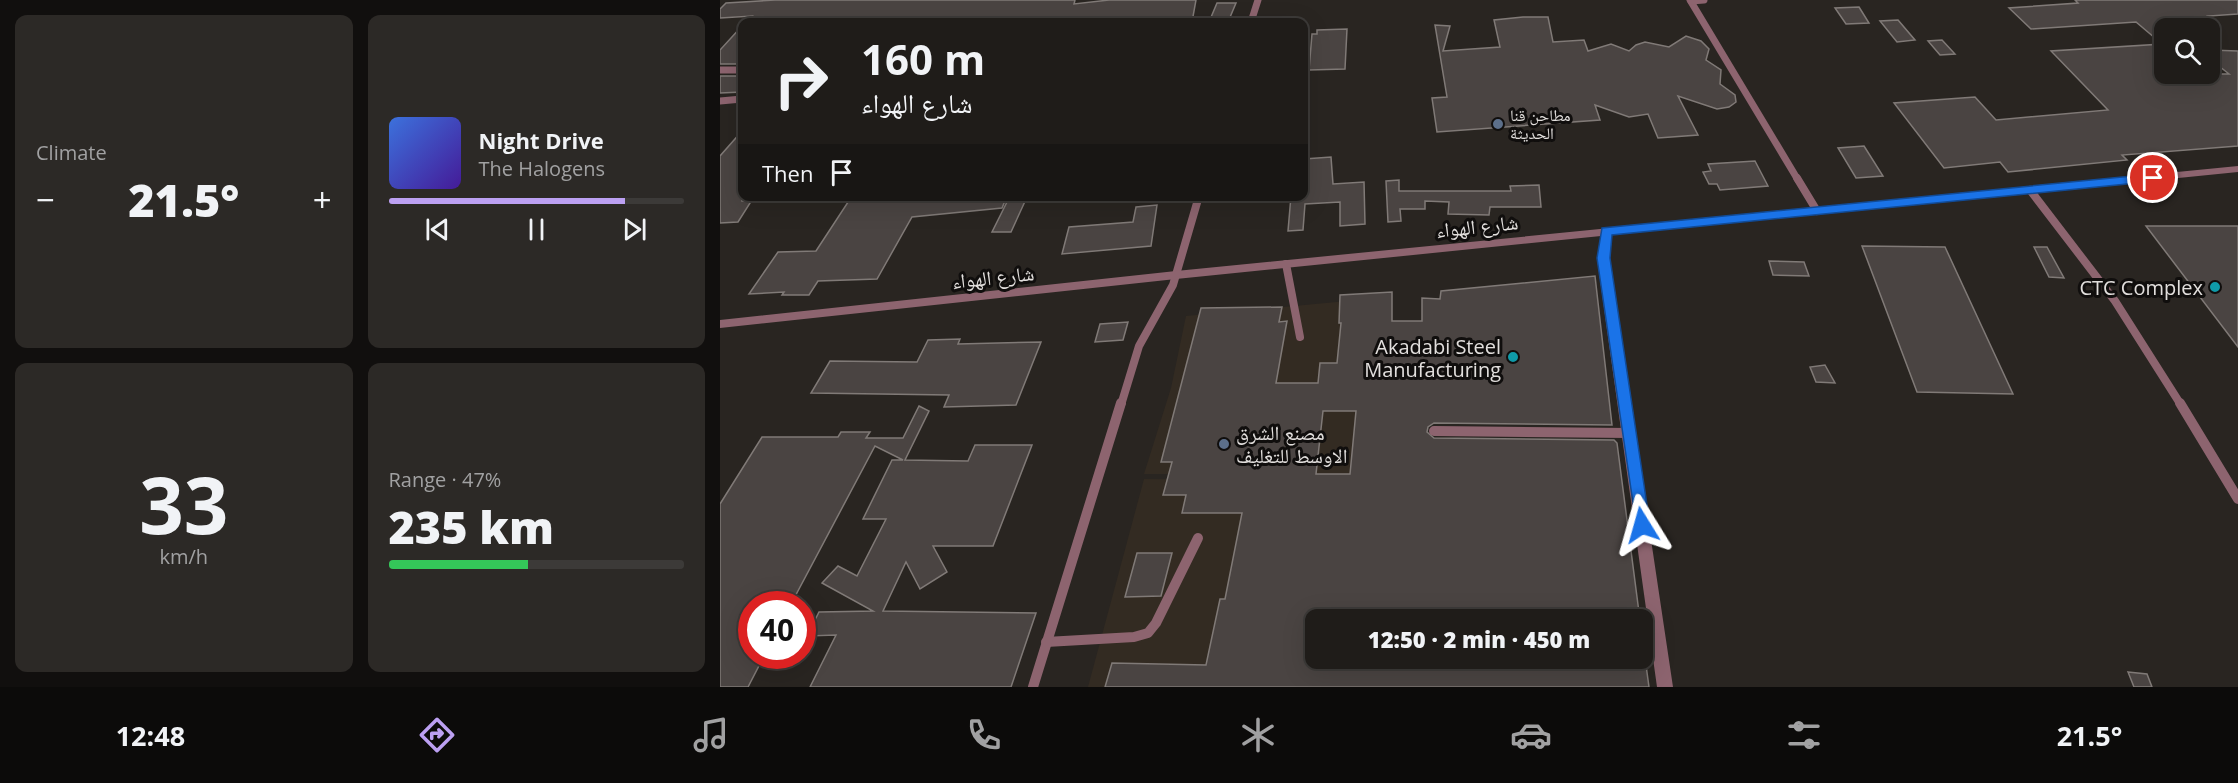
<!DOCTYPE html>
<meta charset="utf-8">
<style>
:root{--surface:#1f1c19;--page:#2c2926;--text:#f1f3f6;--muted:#a1a1a2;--line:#3c3a38;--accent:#bca0f2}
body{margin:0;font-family:"Open Sans","Noto Naskh Arabic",sans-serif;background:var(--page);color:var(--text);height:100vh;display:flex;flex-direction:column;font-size:22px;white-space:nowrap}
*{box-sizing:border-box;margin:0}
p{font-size:20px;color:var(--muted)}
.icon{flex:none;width:33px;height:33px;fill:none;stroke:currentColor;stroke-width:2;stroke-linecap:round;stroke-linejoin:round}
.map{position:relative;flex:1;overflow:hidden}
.sheet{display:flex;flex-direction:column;gap:15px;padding:15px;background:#110f0e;width:720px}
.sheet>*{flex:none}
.banner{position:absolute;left:18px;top:18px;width:570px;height:183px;border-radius:12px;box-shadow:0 6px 24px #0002,0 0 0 2px var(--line);background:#1f1c19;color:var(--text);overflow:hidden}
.controls{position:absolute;left:1434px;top:18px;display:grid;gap:12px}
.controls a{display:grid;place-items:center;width:66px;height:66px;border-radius:12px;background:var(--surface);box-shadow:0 6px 24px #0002,0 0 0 2px var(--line);font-size:30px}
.speed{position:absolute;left:18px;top:591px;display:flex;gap:12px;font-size:30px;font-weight:700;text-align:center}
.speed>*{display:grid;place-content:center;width:78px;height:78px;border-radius:50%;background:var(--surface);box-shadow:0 6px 24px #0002,0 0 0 2px var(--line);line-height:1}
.speed .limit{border:9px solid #d22;background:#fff;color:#111}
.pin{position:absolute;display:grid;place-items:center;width:51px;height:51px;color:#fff;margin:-26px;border:3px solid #fff;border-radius:50%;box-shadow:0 2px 6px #0007}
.me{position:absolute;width:66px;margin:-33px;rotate:352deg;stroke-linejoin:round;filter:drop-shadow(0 0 4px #0008)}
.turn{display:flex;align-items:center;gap:21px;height:126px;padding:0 24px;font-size:27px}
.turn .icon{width:78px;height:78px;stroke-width:2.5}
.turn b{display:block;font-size:42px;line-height:51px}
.then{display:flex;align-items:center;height:57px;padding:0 24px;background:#0003;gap:12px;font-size:22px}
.big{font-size:45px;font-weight:800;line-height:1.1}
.sheet .card{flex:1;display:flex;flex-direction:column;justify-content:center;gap:9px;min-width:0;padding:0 21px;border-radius:12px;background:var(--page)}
.sheet .dial{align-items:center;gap:0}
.dial b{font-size:78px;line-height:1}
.song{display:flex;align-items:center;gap:18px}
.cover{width:72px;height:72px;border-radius:9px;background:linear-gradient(135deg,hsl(220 70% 55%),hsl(260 70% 35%))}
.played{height:6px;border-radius:3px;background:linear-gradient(90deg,var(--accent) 80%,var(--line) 80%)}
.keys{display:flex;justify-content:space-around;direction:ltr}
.heat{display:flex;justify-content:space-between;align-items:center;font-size:33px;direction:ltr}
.charge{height:9px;border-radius:4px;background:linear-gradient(90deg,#34c759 47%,var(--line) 0)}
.sheet .tiles{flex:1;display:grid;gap:15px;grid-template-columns:repeat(2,1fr)}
.trip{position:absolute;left:585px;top:609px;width:348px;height:60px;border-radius:12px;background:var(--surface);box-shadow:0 6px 24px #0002,0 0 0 2px var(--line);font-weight:800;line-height:60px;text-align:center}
.tab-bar{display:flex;height:96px;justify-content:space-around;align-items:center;background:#0c0b0a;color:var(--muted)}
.tab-bar .icon{width:42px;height:42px}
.tab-bar .on{color:var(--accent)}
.tab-bar b{font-size:27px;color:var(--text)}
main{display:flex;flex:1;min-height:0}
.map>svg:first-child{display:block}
.built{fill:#332b22}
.building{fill:#4a4442;stroke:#807a77;stroke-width:1.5;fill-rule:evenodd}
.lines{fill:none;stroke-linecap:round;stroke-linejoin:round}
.service-far2{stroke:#8d646f;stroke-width:7}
.service-far1{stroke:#8d646f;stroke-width:8}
.service{stroke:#8d646f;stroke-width:10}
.tertiary{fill:#8d646f;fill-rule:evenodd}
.route{fill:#1a73e8;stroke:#114b97;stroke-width:1.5}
.service-dot{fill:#5c6f8a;stroke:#100e0d;stroke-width:2}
.culture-dot{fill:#0f9aa8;stroke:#100e0d;stroke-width:2}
.labels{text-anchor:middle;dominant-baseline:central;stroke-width:6;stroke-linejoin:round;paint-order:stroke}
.far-poi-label{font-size:16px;fill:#e2dfdd;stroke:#100e0d;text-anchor:start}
.street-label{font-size:20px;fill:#e2dfdd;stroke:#100e0d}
.poi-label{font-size:20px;fill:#e2dfdd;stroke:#100e0d;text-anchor:end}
</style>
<main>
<section class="sheet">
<div class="tiles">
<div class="card"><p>Climate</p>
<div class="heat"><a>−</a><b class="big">21.5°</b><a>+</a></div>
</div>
<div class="card">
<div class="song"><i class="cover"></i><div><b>Night Drive</b><p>The Halogens</p></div></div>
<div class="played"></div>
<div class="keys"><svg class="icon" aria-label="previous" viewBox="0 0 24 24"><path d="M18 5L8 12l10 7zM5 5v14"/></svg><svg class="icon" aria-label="pause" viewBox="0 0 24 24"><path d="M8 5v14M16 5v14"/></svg><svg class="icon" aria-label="next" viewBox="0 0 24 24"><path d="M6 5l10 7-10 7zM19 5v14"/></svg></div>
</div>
<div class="card dial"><b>33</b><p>km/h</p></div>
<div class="card"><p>Range · 47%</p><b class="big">235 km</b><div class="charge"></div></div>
</div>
</section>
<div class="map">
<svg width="1518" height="687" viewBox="0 0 1518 687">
<rect width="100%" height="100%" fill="#292521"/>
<!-- built -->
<g class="built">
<polygon points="659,298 651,474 424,474 451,388 466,316"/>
<polygon points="424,479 651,481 596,620 596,658 636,687 368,687"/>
</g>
<!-- building -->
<g class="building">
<polygon points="55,0 355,0 354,4 389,0 476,0 472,22 26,22 32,16 0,18 0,9 6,3"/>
<polygon points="1355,0 1518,0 1518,14 1488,16 1497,23 1444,26 1444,74 1509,74 1490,59 1490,50 1518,51 1518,146 1402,155 1407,160 1288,172 1280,162 1224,168 1174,103 1255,97 1276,120 1388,110 1331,51 1442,44 1416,22 1311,29 1289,8 1358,3"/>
<polygon points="497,3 516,3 508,22 489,22"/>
<polygon points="1139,7 1149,23 1126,24 1115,8"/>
<polygon points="803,17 828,17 833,42 864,40 868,51 891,44 909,51 916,45 925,42 949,47 966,36 981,41 989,49 986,60 1001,70 1000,84 1015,95 1016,102 1009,107 997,109 958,96 978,135 938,138 928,114 909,117 875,105 880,120 717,132 712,98 727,97 715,25 730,26 723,51 780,47 774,20"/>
<polygon points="1178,20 1195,40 1177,42 1160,21"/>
<polygon points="22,26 22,64 0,64 0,50"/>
<polygon points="627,29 625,69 589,70 592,34 597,34 597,30"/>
<polygon points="1222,40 1235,54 1220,55 1208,41"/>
<polygon points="0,76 22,76 22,92 0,93"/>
<polygon points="22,131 22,201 32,200 18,222 0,223 0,156"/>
<polygon points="1144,146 1163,176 1136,178 1118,148"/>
<polygon points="611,157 613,184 644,182 645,224 620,226 620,202 585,204 583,230 568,231 571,196 584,196 584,159"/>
<polygon points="1035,161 1048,186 1000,190 997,184 989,184 983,172 991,171 988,164"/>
<polygon points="679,180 679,191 791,191 790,186 819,185 821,207 770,207 769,215 728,214 729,202 705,201 705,209 680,209 681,221 668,222 666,181"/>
<polygon points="132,196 287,196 282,208 192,217 157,279 98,281 89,295 62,295 64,292 29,294 58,252 96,251"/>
<polygon points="307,197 291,232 272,232 289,198"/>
<polygon points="437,205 431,246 342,254 349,227 413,222 416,207"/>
<polygon points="1426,226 1518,226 1518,347"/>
<polygon points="1142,246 1225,247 1293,394 1197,392"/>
<polygon points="1314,247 1327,247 1344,278 1329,277"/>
<polygon points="1049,261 1084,262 1089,276 1053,275"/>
<path d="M875 276 892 425 714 423 708 427 707 432 714 438 894 440 897 443 920 620H596V658H925L929 687H385L392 663 486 665 500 599H505L522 513H462L466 495H443L452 462H441L481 308 562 307 559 322 567 321 556 383H598L600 363H617L621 323H619L620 295 672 292V321H702V298L720 299 721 291ZM603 411H636L630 474H596Z"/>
<polygon points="408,322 403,340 375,342 380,324"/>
<polygon points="240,339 238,344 321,342 296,405 224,407 229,395 91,393 110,361 197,362 208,340"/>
<polygon points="1105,365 1115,383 1096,382 1090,367"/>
<polygon points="199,406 209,411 185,460 248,461 255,445 312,445 273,546 213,546 227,572 200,589 186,562 163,611 316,613 291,687 90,687 116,635 87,636 99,612 153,611 102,583 118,566 137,576 166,519 143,519 172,460 183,460 155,446 71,604 32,604 32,656 44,656 28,687 0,687 0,504 42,437 118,437 121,432 150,432 146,438 183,438"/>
<polygon points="417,553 452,553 441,596 405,597"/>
<polygon points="1408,672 1427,674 1432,687 1414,687"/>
</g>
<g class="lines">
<!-- service-far2 -->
<g class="service-far2">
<polyline points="970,0 1078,180"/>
<polyline points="971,1 984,0"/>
<polyline points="531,22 538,0"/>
<polyline points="0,70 22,70"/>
<polyline points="0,101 22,99"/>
</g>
<!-- service-far1 -->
<g class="service-far1">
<polyline points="1077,178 1097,211"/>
<polyline points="1310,190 1395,301 1461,405"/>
<polyline points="566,264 580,337"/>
<polyline points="401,405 419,346 453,285 479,196"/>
</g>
<!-- service -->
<g class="service">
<polyline points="1460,403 1518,499"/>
<polyline points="714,431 909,433"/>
<polyline points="326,642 414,637 428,633 436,623 478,538"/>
<polyline points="313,687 401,403"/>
</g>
<!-- tertiary -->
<polygon class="tertiary" points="1518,166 1518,172 892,235 889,258 953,687 937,687 877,258 881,236 456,279 0,328 0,320 456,271"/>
</g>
<!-- route -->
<polygon class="route" points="1433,174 1439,178 1437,181 892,235 890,258 930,525 928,530 922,532 917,530 877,258 882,228"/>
<!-- markers -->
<g class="service-dot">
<circle cx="778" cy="124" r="6"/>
<circle cx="504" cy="444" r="6"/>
</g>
<g class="culture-dot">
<circle cx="1495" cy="287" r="6"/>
<circle cx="793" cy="357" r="6"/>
</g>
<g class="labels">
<!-- far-poi labels -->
<g class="far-poi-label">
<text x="790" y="115">مطاحن قنا<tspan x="790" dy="18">الحديثة</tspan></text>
</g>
<!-- street labels -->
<g class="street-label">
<text transform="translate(757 226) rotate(-6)">شارع الهواء</text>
<text transform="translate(273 277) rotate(-6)">شارع الهواء</text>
</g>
<!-- poi labels -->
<g class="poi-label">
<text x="1483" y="287">CTC Complex</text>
<text x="781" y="346">Akadabi Steel<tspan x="781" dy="23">Manufacturing</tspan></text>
<text x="516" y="432" text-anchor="start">مصنع الشرق<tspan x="516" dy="23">الاوسط للتغليف</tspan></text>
</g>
</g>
</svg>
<div class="controls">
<a><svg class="icon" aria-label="search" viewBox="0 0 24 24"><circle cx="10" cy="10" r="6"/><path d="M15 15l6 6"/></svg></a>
</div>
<div class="speed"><div class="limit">40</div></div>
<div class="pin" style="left:1433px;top:178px;background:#d93025"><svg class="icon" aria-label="arrive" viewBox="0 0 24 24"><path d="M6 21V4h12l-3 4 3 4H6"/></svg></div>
<svg class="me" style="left:922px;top:525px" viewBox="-20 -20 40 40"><path d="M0-17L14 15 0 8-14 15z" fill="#1a73e8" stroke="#fff" stroke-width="4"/></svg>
<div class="trip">12:50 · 2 min · 450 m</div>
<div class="banner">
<div class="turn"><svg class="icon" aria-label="right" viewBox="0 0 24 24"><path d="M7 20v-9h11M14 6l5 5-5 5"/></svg><div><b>160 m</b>شارع الهواء</div></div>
<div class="then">Then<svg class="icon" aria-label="arrive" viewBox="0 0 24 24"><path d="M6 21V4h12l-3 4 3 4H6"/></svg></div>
</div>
</div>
</main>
<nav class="tab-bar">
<b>12:48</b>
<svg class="icon on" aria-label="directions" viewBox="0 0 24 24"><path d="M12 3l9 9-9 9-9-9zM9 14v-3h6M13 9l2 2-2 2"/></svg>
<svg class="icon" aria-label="music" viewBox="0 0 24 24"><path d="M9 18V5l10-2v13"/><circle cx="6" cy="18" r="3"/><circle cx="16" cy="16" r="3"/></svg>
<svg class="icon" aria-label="phone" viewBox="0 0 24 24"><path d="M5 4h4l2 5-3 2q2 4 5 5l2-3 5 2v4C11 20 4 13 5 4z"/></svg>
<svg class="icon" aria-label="climate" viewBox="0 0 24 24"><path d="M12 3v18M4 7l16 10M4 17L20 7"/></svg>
<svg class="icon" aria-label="car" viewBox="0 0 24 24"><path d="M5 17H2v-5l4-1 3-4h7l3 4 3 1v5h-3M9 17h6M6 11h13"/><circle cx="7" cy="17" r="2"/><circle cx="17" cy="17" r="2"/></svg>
<svg class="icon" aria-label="filters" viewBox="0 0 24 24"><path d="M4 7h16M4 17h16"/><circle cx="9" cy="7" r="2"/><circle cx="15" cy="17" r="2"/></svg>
<b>21.5°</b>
</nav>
